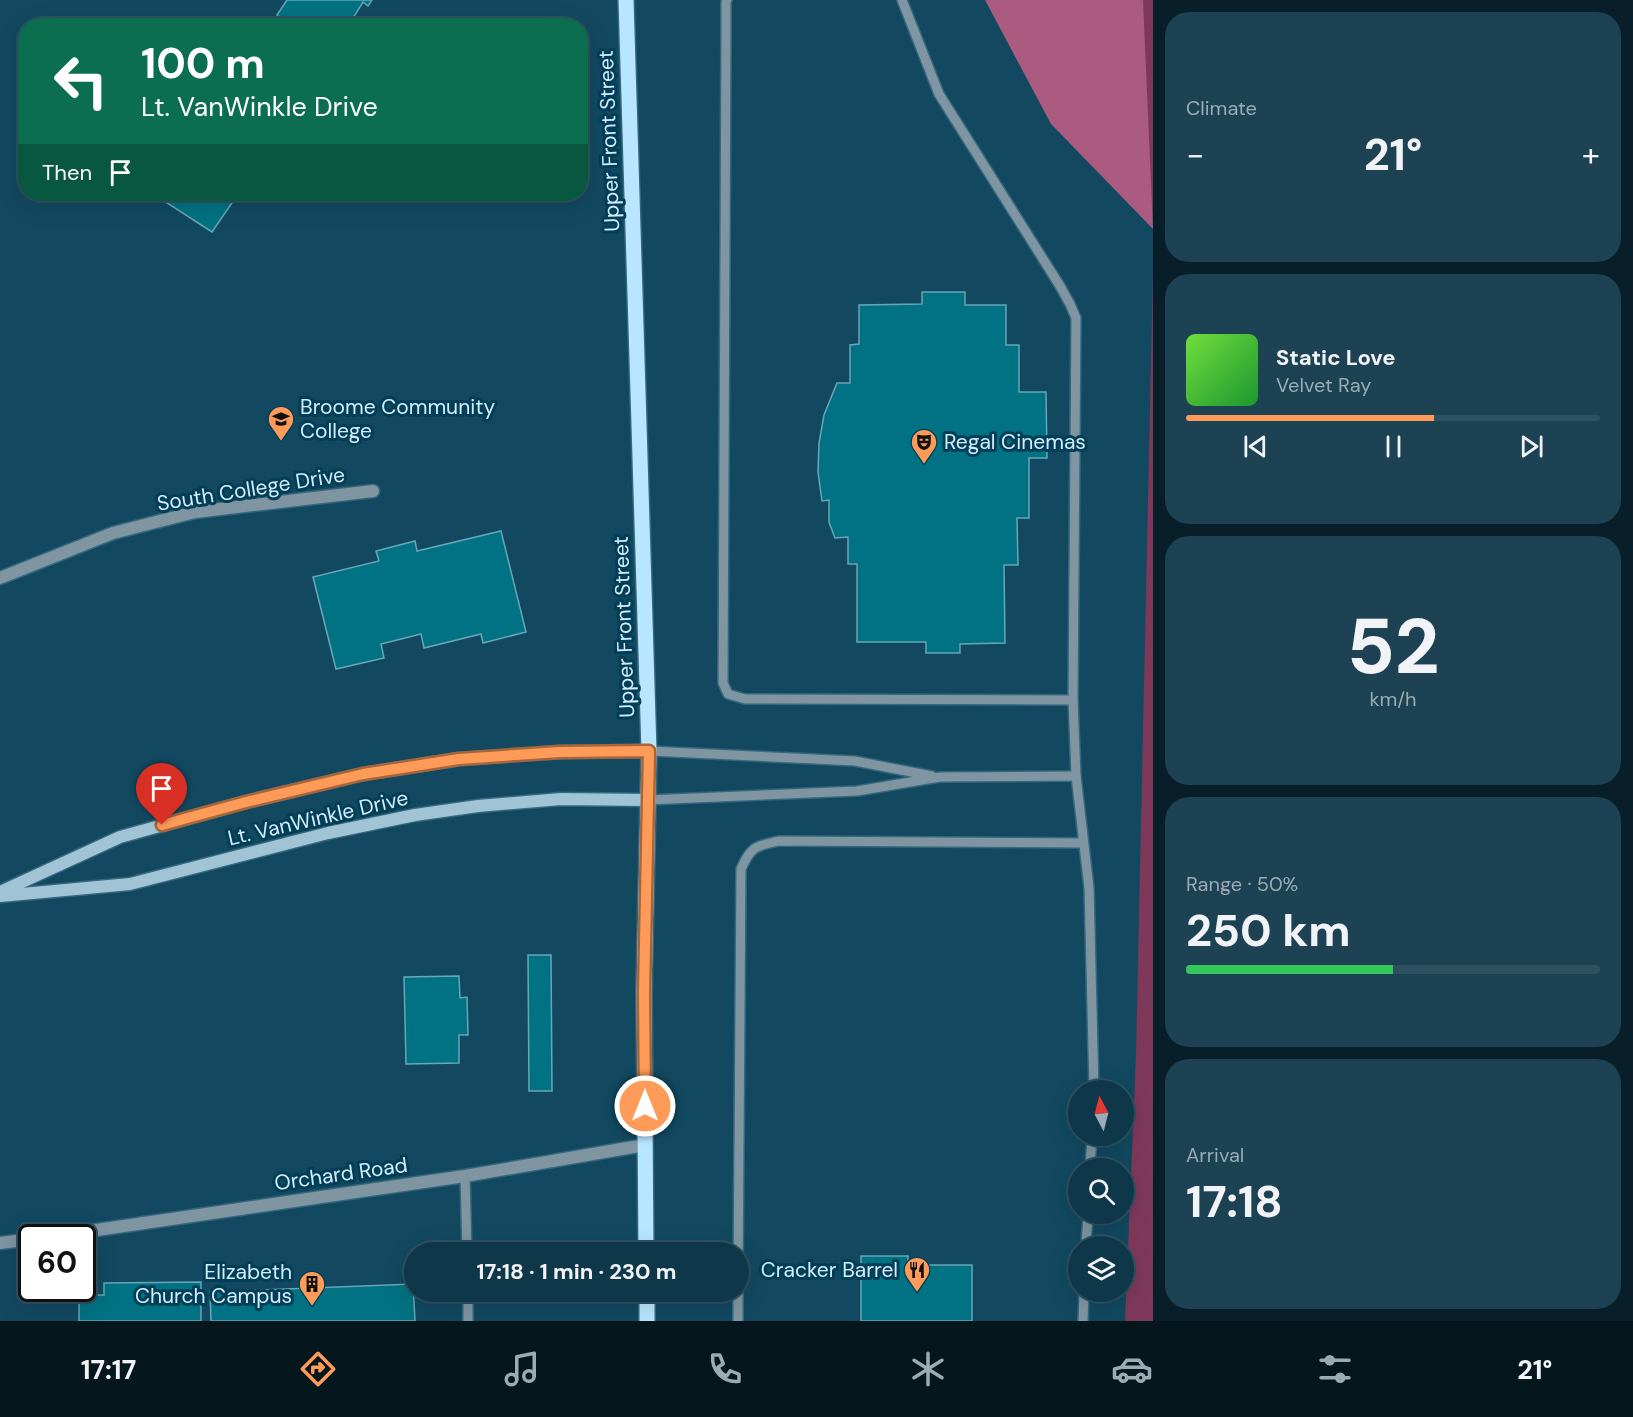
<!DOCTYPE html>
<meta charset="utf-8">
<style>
:root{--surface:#0e3749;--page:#1c4253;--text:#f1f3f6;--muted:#9bacb4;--line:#2e5161;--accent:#ff9b59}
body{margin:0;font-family:"DM Sans",sans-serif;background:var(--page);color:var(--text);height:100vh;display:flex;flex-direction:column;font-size:22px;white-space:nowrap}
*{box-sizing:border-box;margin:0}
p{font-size:20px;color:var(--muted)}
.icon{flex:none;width:33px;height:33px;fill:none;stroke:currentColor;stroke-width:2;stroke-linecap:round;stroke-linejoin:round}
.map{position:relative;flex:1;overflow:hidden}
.side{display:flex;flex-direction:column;gap:12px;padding:12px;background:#081e28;width:480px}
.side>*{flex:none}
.top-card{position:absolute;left:18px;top:18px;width:570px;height:183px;border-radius:24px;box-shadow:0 6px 24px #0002,0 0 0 2px var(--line);background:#0b6e4f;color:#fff;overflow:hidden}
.needle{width:39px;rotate:353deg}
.tools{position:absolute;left:1068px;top:1080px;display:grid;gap:12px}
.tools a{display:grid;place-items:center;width:66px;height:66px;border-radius:50%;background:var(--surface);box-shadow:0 6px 24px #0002,0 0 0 2px var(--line);font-size:30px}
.speed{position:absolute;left:18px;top:1224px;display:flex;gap:12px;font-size:30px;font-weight:700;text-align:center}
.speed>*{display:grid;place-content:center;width:78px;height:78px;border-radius:50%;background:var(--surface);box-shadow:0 6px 24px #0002,0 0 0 2px var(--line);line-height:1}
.speed .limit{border:3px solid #111;border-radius:9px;background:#fff;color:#111}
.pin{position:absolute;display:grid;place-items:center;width:51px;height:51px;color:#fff;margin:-62px -26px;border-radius:50% 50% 50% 0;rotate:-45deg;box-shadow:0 0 6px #0007}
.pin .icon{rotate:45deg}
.me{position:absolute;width:66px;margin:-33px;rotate:0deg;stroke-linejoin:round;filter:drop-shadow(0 0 4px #0008)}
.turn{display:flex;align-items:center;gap:21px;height:126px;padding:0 24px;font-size:27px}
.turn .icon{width:78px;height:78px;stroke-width:2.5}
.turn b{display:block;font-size:42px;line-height:51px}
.then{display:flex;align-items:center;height:57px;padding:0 24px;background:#0003;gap:12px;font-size:22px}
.big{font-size:45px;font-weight:700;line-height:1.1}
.side .widget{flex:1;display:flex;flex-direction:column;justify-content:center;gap:9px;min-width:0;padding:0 21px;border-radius:24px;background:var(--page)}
.side .dial{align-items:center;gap:0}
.dial b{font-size:78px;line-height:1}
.song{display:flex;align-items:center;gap:18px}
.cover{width:72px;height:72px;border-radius:9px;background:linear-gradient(135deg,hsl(100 70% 55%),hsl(130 70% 35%))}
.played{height:6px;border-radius:3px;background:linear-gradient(90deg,var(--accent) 60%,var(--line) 60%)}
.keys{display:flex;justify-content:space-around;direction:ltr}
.heat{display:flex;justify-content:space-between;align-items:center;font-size:33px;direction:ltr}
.charge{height:9px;border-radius:4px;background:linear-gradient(90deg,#34c759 50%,var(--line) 0)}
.trip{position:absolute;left:404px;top:1242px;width:345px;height:60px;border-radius:30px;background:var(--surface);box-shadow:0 6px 24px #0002,0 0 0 2px var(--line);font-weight:700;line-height:60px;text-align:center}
.dock{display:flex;height:96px;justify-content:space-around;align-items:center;background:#06161d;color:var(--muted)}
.dock .icon{width:42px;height:42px}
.dock .on{color:var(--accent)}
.dock b{font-size:27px;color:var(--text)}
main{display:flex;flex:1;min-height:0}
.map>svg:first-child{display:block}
.green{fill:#7e395a}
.forest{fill:#aa5b7f}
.building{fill:#007283;stroke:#67a7b5;stroke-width:1.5}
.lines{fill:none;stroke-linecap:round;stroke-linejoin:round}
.lane-casing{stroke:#35677d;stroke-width:12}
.street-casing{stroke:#35677d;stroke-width:15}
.secondary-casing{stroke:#35677d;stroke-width:15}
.primary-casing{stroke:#35677d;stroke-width:18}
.lane{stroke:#7f95a1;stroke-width:9}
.street{stroke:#7f95a1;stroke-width:12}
.secondary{stroke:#a0c3d6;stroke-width:12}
.primary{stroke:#b8e6ff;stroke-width:15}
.route-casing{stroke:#a6653a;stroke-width:15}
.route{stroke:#ff9b59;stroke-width:10}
.labels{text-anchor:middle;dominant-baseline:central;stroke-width:6;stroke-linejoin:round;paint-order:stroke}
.street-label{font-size:21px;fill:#d3edfc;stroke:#023e56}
.poi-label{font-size:21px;fill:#d3edfc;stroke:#023e56;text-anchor:start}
</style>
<main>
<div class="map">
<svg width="1153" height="1321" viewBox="0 0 1153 1321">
<rect width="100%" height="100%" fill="#124961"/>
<!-- green -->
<g class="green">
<polygon points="1128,0 1153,0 1153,222"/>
<polygon points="1153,271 1153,1321 1125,1321 1136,1055"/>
</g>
<!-- forest -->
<polygon class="forest" points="985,0 1143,0 1153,229 1051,124"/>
<!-- building -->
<g class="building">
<polygon points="287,0 372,0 368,6 363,2 348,26 275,26 280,18 277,15"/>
<polygon points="165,194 245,194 241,200 236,197 212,232 161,199"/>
<polygon points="922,292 965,292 965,305 1006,305 1006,345 1019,345 1019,392 1046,392 1047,458 1029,458 1029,518 1017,518 1018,565 1004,565 1005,643 960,644 960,653 926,653 926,642 857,642 857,564 848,564 848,537 835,538 829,522 829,500 822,501 818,472 819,443 824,415 837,383 850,383 850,345 859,344 859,305 922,304"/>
<polygon points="501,531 526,632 483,643 481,634 424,648 421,634 381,644 384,658 336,669 313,577 379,561 376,551 415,541 417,551"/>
<polygon points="528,955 551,955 552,1091 529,1091"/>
<polygon points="459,976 460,998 467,997 468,1035 459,1035 459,1063 406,1064 404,977"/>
<polygon points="861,1256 908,1256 908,1265 972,1265 972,1321 861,1321"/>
<polygon points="201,1282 201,1321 79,1321 79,1295 104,1295 104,1283"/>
<polygon points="413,1284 415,1321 211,1321 210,1292"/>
</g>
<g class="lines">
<!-- lane casing -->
<g class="lane-casing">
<g id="lane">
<polyline points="727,0 726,2 726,34 723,683 728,694 745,699 1073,700"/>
<polyline points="902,0 939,94 1060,286 1070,304 1076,318 1073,700 1076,776"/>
<polyline points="649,751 855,761 932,776"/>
<polyline points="647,800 857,791 940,777 1076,776 1089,888 1094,1090"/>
<polyline points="1090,1168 1092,1136"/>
<polyline points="465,1176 467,1252"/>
<polyline points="1086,1246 1088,1214"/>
<path d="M738 1281 741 869C751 846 756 846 779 841L1083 843"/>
<polyline points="468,1292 468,1321"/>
<polyline points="738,1321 738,1292"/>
<polyline points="1083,1321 1084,1292"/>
</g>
</g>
<!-- street casing -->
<g class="street-casing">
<g id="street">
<polyline points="0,578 113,533 195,512 373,491"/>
<polyline points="42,1238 465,1176 645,1145"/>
<polyline points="0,1243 32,1239"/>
</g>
</g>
<!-- secondary casing -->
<g class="secondary-casing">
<g id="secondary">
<polyline points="0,892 120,837 246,802 363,774 459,759 560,752 649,751"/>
<polyline points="0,896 130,884 328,833 415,815 478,806 561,799 647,800"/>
</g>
</g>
<!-- primary casing -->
<g class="primary-casing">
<g id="primary">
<polyline points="626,0 649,751 644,993 646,1252"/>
<polyline points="647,1292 647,1321"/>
</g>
</g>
<!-- lane -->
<use href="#lane" class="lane"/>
<!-- street -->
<use href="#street" class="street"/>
<!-- secondary -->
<use href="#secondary" class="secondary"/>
<!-- primary -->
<use href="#primary" class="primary"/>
</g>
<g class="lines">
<!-- route casing -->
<g class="route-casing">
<polyline id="route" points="162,825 246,802 363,774 459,759 560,752 649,751 644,993 645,1106"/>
</g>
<!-- route -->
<use href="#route" class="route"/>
</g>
<!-- icons -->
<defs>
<g id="university-pin" transform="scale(1.35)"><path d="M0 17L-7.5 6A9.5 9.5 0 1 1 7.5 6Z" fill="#ff9b59" stroke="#023e56"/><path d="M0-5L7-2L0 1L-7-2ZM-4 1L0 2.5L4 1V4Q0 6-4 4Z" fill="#111"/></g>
<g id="theatre-pin" transform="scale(1.35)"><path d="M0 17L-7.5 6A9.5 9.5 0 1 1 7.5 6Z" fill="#ff9b59" stroke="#023e56"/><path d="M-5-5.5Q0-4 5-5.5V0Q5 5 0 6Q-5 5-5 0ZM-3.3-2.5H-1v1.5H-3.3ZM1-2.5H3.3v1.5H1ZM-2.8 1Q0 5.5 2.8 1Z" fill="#111"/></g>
<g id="restaurant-pin" transform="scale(1.35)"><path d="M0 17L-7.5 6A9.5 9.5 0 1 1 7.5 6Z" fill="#ff9b59" stroke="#023e56"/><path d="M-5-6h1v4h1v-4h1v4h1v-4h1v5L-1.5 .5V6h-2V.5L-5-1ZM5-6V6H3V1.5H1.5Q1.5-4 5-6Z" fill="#111"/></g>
<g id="building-pin" transform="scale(1.35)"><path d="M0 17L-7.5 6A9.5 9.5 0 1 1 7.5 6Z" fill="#ff9b59" stroke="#023e56"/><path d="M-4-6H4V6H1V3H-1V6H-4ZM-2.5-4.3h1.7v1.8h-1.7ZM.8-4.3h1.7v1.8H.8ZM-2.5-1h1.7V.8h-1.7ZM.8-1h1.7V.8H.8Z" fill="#111"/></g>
</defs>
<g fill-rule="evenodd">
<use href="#university-pin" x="281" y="419"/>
<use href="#theatre-pin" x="924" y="442"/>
<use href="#restaurant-pin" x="917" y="1270"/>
<use href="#building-pin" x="312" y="1284"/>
</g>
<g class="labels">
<!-- street labels -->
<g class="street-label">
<text transform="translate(609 141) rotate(-92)">Upper Front Street</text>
<text transform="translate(251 489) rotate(-9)">South College Drive</text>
<text transform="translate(624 627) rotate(-92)">Upper Front Street</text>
<text transform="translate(318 818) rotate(-13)">Lt. VanWinkle Drive</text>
<text transform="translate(341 1174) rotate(-8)">Orchard Road</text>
</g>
<!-- poi labels -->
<g class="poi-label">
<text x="300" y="407">Broome Community<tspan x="300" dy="24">College</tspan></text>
<text x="944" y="442">Regal Cinemas</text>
<text x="898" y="1270" text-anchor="end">Cracker Barrel</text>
<text x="292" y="1272" text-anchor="end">Elizabeth<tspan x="292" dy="24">Church Campus</tspan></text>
</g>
</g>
</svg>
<div class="tools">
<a><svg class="needle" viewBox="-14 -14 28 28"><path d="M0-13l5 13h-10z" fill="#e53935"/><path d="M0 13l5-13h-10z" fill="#9bacb4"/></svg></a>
<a><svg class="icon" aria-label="search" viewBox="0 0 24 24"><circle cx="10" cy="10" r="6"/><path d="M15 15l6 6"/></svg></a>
<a><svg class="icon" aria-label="layers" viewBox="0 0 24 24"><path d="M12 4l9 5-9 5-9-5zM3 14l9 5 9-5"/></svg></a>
</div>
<div class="speed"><div class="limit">60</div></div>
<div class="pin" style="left:162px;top:825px;background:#d93025"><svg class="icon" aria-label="arrive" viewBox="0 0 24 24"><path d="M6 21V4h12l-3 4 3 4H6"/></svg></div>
<svg class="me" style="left:645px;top:1106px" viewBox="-20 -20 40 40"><circle r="17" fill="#ff9b59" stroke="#fff" stroke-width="3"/><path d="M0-11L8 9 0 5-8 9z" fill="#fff"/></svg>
<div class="trip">17:18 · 1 min · 230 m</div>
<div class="top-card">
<div class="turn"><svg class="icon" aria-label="left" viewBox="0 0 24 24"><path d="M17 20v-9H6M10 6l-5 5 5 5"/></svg><div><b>100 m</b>Lt. VanWinkle Drive</div></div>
<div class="then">Then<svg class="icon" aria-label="arrive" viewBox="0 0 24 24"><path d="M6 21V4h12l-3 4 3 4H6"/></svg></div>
</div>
</div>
<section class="side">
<div class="widget"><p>Climate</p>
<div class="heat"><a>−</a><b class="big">21°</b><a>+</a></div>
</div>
<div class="widget">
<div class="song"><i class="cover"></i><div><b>Static Love</b><p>Velvet Ray</p></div></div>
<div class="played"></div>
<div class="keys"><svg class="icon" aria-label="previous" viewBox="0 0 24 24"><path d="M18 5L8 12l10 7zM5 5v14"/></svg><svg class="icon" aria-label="pause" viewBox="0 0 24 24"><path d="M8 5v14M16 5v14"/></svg><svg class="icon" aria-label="next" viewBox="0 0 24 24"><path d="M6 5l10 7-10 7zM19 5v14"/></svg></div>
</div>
<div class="widget dial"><b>52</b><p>km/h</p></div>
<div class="widget"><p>Range · 50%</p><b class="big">250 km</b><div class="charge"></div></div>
<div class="widget"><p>Arrival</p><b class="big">17:18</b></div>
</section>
</main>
<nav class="dock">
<b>17:17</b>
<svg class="icon on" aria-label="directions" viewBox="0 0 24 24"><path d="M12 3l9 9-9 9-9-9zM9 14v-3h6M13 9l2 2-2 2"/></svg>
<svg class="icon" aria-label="music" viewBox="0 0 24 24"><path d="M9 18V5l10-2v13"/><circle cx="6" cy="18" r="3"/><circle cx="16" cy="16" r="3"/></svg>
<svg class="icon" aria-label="phone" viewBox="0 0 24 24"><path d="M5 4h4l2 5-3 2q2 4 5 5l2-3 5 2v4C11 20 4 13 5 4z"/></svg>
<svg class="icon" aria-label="climate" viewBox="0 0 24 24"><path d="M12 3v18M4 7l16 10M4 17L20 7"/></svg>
<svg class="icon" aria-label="car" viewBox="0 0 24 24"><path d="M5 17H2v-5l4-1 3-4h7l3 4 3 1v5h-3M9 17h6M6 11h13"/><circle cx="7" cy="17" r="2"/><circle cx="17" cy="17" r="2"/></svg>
<svg class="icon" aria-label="filters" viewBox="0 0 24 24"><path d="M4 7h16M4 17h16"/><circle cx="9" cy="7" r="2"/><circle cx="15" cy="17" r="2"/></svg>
<b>21°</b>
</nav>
